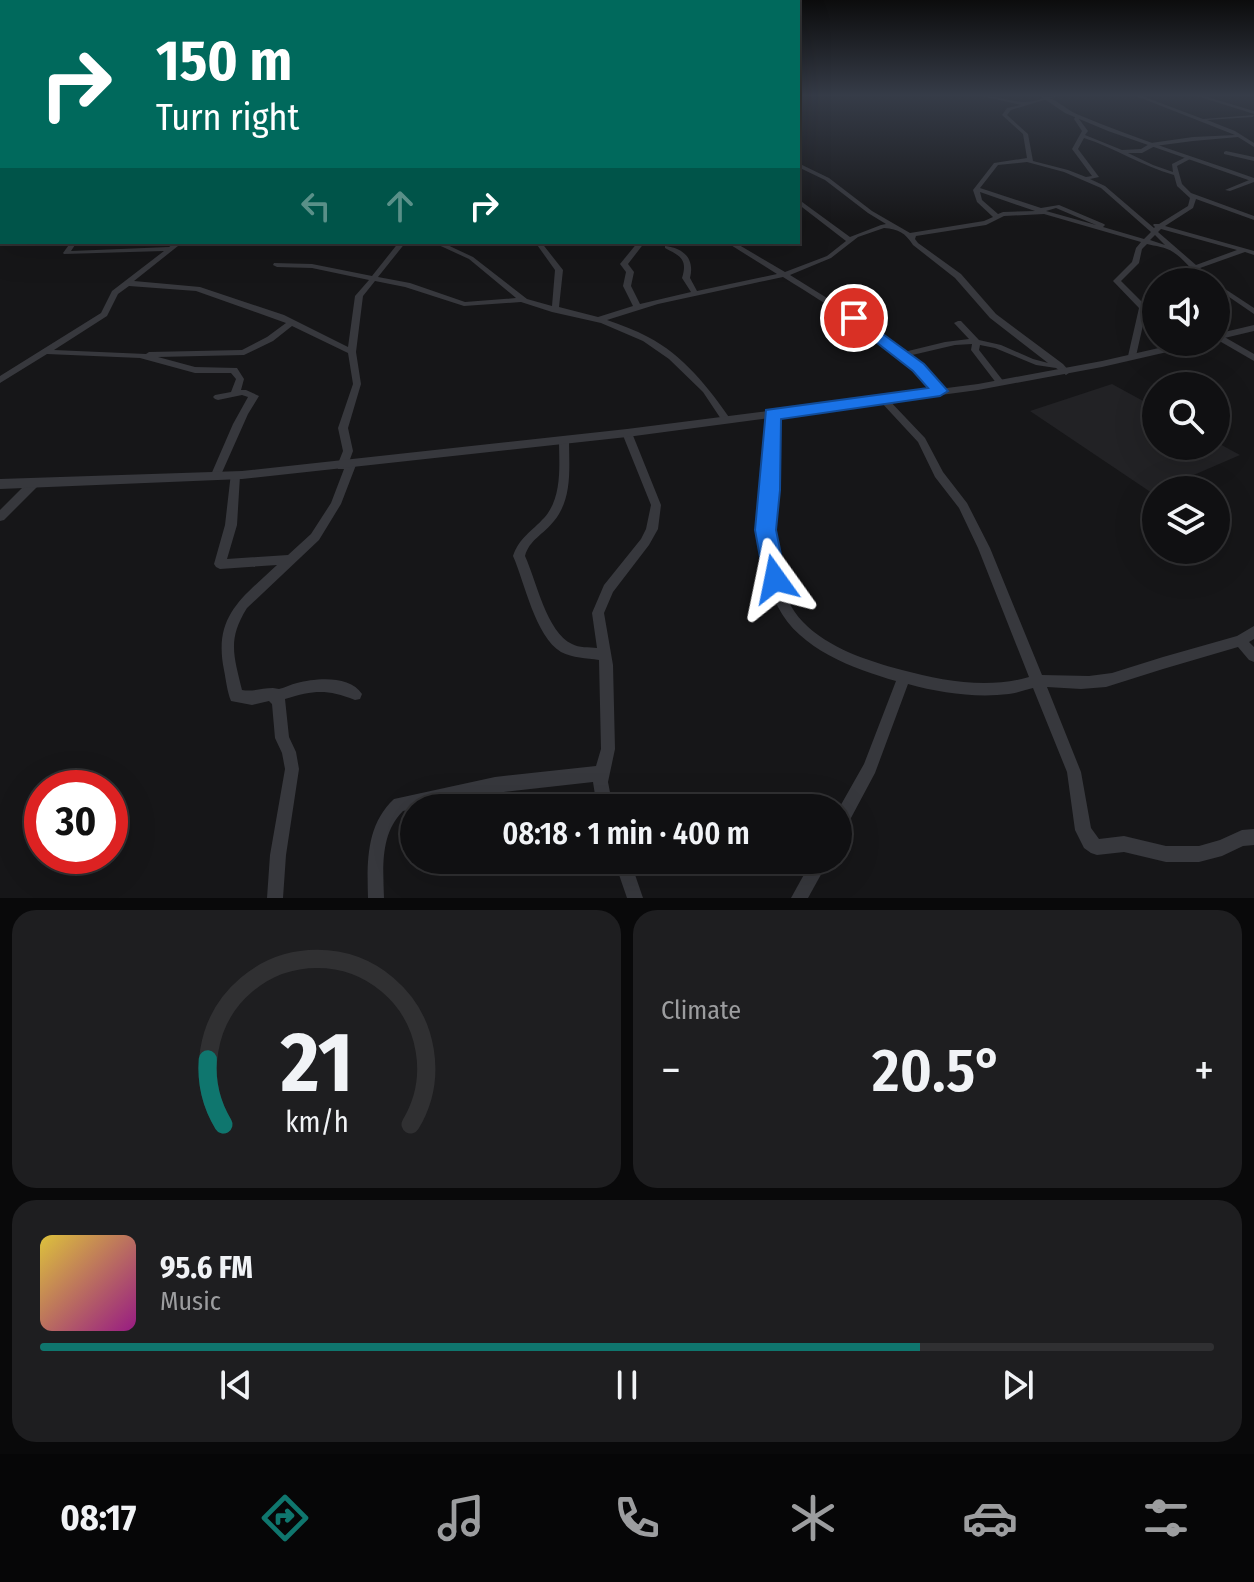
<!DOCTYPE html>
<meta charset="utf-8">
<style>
:root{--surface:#101012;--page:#1e1e20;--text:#f1f3f6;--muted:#9c9d9f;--line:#303032;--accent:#0f766e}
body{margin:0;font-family:"Fira Sans Condensed",sans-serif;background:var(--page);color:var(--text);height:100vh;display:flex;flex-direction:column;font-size:30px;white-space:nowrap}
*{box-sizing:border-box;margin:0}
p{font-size:26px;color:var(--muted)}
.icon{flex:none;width:44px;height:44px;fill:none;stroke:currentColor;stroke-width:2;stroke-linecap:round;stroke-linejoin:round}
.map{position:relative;height:898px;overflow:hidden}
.details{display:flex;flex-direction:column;gap:12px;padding:12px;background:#09090a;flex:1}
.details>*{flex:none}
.top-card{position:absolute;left:0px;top:0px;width:800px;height:244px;box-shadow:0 8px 32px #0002,0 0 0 2px var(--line);background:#00695c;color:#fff;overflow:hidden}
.controls{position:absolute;left:1142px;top:268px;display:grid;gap:16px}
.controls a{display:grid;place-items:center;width:88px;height:88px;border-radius:50%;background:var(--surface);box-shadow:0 8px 32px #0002,0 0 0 2px var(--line);font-size:40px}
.speed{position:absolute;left:24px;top:770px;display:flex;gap:16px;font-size:40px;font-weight:700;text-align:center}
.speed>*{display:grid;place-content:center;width:104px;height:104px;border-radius:50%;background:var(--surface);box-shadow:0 8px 32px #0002,0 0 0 2px var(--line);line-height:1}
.speed .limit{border:12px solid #d22;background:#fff;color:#111}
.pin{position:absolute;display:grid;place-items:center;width:68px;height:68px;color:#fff;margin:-34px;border:4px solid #fff;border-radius:50%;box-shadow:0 2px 8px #0007}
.me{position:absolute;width:88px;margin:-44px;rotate:348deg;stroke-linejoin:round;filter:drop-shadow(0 0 6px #0008)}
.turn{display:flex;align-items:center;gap:28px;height:168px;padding:0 24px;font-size:36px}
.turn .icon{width:104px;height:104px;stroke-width:2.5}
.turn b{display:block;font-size:56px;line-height:68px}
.lanes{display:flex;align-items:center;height:76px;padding:0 24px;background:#0003;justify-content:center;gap:40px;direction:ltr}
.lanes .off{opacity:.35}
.big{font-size:60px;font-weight:600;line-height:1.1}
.details .widget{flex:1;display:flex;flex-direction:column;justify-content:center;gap:12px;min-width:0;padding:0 28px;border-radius:24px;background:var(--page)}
.details .dial{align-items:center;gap:0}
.dial svg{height:208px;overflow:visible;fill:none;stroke:var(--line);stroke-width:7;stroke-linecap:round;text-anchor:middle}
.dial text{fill:var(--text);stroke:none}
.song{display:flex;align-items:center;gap:24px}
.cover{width:96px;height:96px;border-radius:12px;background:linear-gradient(135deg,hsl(50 70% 55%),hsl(310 70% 35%))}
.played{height:8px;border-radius:4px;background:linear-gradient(90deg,var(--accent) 75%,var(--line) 75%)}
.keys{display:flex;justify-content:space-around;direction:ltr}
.heat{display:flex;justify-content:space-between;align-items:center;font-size:44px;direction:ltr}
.details .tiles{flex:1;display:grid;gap:12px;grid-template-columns:1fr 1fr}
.widget:last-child{grid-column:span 2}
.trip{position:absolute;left:400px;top:794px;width:452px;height:80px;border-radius:40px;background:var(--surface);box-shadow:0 8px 32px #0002,0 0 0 2px var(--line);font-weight:600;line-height:80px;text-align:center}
.dock{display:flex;height:128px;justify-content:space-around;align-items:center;background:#060607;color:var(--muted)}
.dock .icon{width:56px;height:56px}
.dock .active{color:var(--accent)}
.dock b{font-size:36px;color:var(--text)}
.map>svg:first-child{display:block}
.built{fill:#222225}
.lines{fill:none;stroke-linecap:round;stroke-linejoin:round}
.minor{fill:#37383d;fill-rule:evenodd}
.tertiary{fill:#37383d;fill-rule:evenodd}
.route{fill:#1a73e8;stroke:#114b97;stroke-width:2}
</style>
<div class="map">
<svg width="1254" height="898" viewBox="0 0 1254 898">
<rect width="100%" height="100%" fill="#161618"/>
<!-- built -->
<polygon class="built" points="1112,384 1156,408 1156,446 1216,446 1216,442 1240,455 1152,493 1030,411"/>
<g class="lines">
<!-- minor -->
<g class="minor">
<path d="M982 96C996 96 1009 101 1023 102 1034 103 1046 96 1057 96L1011 110 1007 115 1028 134 1033 161 1068 170 1086 177 1092 176 1072 149 1082 131 1074 119 1076 116H1080L1079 119 1088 131 1085 135 1122 150 1141 149 1151 143 1193 137 1235 135 1136 96H1142L1203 119 1254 115 1253 117 1207 120 1235 131 1254 143V147L1238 137 1193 141 1155 146 1142 153H1128L1153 165 1173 172 1172 164 1186 157H1190V159L1177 166 1182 184 1191 193 1254 216V220L1196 199 1193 208 1165 226 1247 249 1254 251V255L1245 252 1200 268 1216 282C1197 282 1188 261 1173 252 1166 247 1155 246 1147 244L1142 249 1139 263 1121 281 1142 302 1156 312V318L1146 312 1136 356 1132 359 1128 356 1139 308 1113 281 1132 262 1136 248 1141 242 1044 214 1004 216 986 225 916 236 915 239 918 243 961 274 996 314 1063 364 1070 372 1066 375 1056 368 1036 365 995 348 980 345 979 350 1004 382 1000 385 997 384 971 350 972 344 955 345 908 356 943 389 945 391 943 393H937C891 346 838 311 783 277L658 304 607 320C621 325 635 330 648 337 683 355 709 388 731 420L726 423 723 422 703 392 669 359 643 341 601 323 552 312 521 302 464 306 405 287 375 281 363 296 356 352 361 384 348 428 353 451 349 462H355L356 465 341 504 319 540 247 608C227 640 234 656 242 690 253 692 262 688 273 688 275 688 277 689 279 689 285 688 291 684 297 683 316 678 350 675 362 694L360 699 355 700C327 689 314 690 285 699L289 737 296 752 299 769 286 855 283 898H267L270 855 285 769 282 753 275 738 272 704 269 701 252 705 231 701C227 691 226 680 224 670 213 616 242 598 277 565L220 569 216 567 214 564 225 525 231 473 235 472 240 476 237 525 227 559 288 555 311 534 331 503 344 469H338L337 466 343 451 338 428 353 384 348 353 292 326 273 341 244 355 158 357 195 367 237 368 244 379 241 390H246L259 396 248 414 220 477 219 480H211L210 477 233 424 248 397 242 395 218 400 215 399 213 397 215 395 231 392 236 379 231 373H195L140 358 47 354 0 383V376L101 313 112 291 164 251 64 254 63 253 71 242H77L71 251 169 247 176 242H183L134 281 200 287 284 315 348 347 355 296 369 280 312 268 277 267 273 265 274 263 312 264 372 276 399 242H406L378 277 410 283 465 302 516 298 469 259 432 242H441L473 257 527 299 552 306 555 270 535 242H541L563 270 559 307 598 317 633 306 623 286 626 272 620 264 638 242H645L628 264 634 272 631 286 640 304 691 292 682 278C688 259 680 256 665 248V246C683 248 695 258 690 278L697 291 777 274 726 242H734L785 272 827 256 846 241 798 204V199L850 237 881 225 886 224 868 213 825 180 798 167V163L829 178 872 211 910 233 984 221 993 217 977 202 973 190 994 163 1027 158 1023 134 1002 115 1007 108 1021 105ZM1084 138C1115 148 1142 166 1174 175L1177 186 1190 198 1188 206 1159 224H1154L1153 225 1155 227 1154 228 1105 186 1090 179 1099 177 1078 149ZM1027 162 1064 172 1101 188 1151 232 1144 239 1103 227 1105 225 1104 224 1059 205 1041 208 980 188 998 165ZM980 192 1035 211 1003 212 998 214 982 200ZM1056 208 1096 225 1046 211ZM884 228C899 229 905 233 913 245L955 278 990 318 1048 363 1033 359 1001 345 979 340 961 321H958L954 323 969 339 945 342 904 352 843 308 790 275 831 258 858 237ZM1161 229 1237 250 1196 265 1158 232ZM1155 235 1165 245 1150 240ZM129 286 196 291 286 323 267 337 242 350 149 352 146 354 54 350 107 316 118 294Z"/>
<polygon points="1197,96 1204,96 1254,111 1254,114"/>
<polygon points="1226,151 1254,157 1254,161 1224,154 1224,152"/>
<polygon points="1254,178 1254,182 1230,191 1225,190"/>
<rect x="0" y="214" width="2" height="4"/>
<polygon points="2,226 2,230 0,231 0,227"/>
<polygon points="1216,283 1254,308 1254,314 1216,288"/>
<polygon points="1216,335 1221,335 1254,354 1254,361 1216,339"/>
<path d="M883 396 886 397 925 438 943 472 967 503 990 548 1042 675 1089 676 1112 673 1163 657 1237 636 1254 626V639L1249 642 1254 647V662L1249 660 1238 647 1163 669 1106 687 1081 689 1047 687 1081 772 1091 828 1099 839 1124 836 1166 846H1199L1220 840 1242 830 1254 829V845L1243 846 1222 856 1199 862H1166L1124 852 1097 855 1091 853 1084 848 1075 830 1067 772 1033 688C1025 690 1017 693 1009 694 976 698 940 693 908 684L875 773 844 831 838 833V810L864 764 896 681C854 669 799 649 778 607 761 572 761 530 762 492 763 475 765 459 766 442 767 432 766 421 769 412H775L777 414C775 474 758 575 803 622 828 648 868 661 902 670 943 681 988 689 1029 677L978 548 959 508 935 477 918 442 880 401 878 399Z"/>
<path d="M627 430 632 433 661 505 658 529 649 545 613 592 604 613 613 665 615 749 608 782 613 808H597L593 782 495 793 403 811C380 834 383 867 384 898H368C367 862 366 825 394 799L495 777 596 766 601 749 599 660C586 658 573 658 561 652 535 636 525 583 513 556 519 538 532 531 544 518 563 497 559 464 559 439L564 436 567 437 569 439C569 467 573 498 554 521 544 534 529 540 525 556 536 580 547 633 572 644 579 648 589 647 597 648L592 613 604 585 641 539 646 529 651 505 622 433Z"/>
<polygon points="35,478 39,479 40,482 39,485 4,520 0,521 0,510 31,479"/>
<polygon points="614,860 630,860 643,898 627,898"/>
<polygon points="812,860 829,860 808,898 791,898"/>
</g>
<!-- tertiary -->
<g class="tertiary">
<path d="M1040 96C1054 96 1066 110 1079 115 1136 139 1195 157 1254 178V182L1108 131 1065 113Z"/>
<polygon points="1254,325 1254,331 1216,340 1216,334"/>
<polygon points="1185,342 1203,342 1202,344 1102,367 978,390 627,437 242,479 0,489 0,479 242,471 627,429 978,384 1102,361"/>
</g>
</g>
<!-- sky -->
<linearGradient id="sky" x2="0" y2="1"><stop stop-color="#0c0c0d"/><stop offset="0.43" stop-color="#363c48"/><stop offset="1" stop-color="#363c48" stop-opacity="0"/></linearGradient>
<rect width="1254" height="222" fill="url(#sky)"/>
<!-- route -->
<polygon class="route" points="854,313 924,364 948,391 940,396 781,419 780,490 776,530 786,579 783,585 775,588 767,585 764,579 755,530 766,410 928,388 913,371 849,321 849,315"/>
</svg>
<div class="controls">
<a><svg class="icon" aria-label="sound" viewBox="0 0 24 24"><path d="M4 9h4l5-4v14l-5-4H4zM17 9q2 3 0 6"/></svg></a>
<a><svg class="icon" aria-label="search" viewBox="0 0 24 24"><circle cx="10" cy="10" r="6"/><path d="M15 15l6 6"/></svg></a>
<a><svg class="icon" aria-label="layers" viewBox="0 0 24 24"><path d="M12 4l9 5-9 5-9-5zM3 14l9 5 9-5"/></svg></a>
</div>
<div class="speed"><div class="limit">30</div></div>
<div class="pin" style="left:854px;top:318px;background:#d93025"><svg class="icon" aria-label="arrive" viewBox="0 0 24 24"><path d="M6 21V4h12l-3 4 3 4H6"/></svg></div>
<svg class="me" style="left:775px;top:579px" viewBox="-20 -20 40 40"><path d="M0-17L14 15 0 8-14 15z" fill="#1a73e8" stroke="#fff" stroke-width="4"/></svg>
<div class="trip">08:18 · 1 min · 400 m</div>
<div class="top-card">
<div class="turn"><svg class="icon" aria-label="right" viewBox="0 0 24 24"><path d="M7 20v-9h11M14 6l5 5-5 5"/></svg><div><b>150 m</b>Turn right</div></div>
<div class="lanes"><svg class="icon off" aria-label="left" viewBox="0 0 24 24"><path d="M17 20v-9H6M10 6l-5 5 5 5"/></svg><svg class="icon off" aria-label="ahead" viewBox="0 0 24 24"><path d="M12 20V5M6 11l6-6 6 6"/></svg><svg class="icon" aria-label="right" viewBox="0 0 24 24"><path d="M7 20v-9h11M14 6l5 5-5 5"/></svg></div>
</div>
</div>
<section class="details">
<div class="tiles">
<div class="widget dial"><svg viewBox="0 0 100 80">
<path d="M14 69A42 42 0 1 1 86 69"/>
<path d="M14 69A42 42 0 0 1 8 44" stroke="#0f766e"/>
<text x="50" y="56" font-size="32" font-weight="700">21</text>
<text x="50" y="72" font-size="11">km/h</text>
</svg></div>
<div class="widget"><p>Climate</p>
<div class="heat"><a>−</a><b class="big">20.5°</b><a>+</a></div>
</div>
<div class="widget">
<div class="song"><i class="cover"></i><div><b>95.6 FM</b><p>Music</p></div></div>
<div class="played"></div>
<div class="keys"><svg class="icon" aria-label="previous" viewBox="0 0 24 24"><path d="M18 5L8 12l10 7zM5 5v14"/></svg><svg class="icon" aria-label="pause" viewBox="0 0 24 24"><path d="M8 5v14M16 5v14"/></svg><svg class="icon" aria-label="next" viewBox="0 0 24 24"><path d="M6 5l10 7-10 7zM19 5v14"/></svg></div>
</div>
</div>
</section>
<nav class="dock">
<b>08:17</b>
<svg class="icon active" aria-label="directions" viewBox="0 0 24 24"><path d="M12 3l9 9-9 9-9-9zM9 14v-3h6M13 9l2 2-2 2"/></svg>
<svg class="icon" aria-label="music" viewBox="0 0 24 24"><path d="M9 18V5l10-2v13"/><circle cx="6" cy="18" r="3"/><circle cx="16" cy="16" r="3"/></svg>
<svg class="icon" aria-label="phone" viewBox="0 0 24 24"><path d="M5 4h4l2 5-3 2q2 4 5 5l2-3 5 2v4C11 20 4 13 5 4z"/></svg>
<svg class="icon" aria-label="climate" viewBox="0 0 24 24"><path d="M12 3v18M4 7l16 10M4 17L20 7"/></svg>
<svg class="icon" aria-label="car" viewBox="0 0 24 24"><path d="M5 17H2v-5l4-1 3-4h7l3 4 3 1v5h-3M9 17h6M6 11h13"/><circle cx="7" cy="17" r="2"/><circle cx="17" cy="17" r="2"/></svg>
<svg class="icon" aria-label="filters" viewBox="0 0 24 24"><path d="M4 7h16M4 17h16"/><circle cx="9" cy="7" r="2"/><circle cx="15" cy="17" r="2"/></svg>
</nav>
